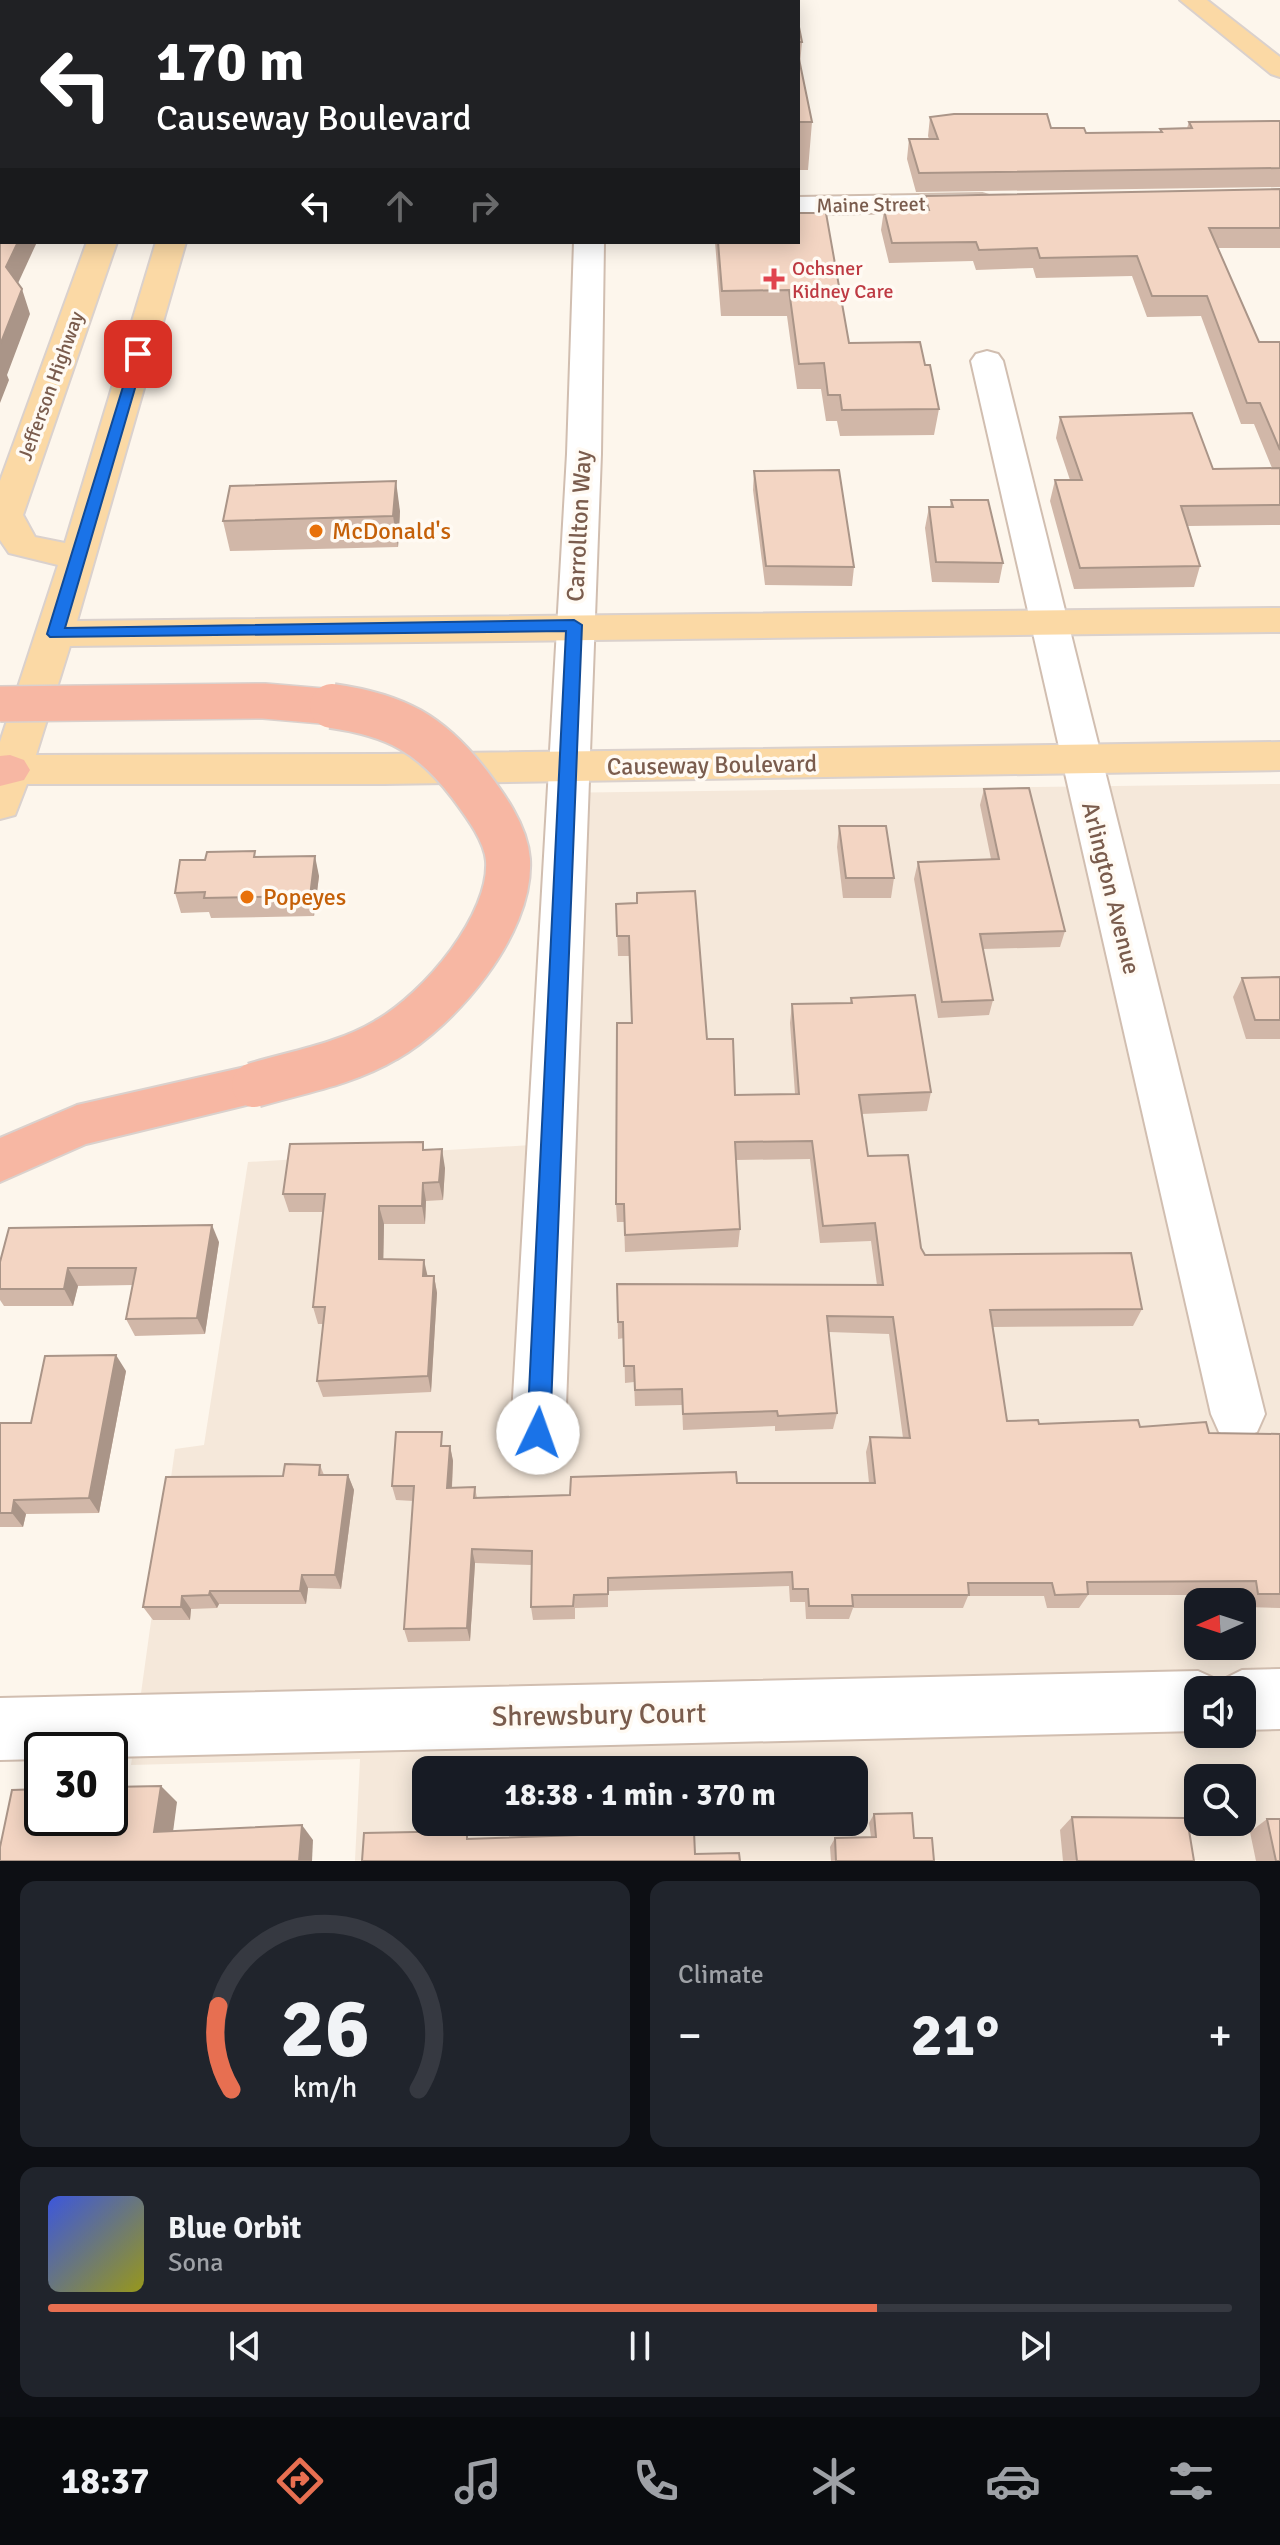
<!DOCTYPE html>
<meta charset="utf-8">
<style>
:root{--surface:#171b24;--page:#20242c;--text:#f1f3f6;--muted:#9ea1a6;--line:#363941;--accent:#e76f51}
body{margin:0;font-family:Signika,sans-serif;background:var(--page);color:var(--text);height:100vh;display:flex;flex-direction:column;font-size:30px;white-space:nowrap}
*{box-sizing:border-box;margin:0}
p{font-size:26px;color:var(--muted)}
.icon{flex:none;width:44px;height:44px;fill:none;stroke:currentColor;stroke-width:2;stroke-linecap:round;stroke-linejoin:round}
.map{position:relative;height:1861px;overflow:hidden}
.sheet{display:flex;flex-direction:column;gap:20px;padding:20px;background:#0d0f14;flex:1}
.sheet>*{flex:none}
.top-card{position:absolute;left:0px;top:0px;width:800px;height:244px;box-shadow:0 4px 20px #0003;background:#202124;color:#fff;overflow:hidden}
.needle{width:52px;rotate:267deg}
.buttons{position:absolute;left:1184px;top:1588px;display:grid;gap:16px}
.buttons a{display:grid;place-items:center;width:72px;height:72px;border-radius:16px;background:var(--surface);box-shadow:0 4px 20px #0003;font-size:40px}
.speed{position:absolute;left:24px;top:1732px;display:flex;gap:16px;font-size:40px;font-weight:700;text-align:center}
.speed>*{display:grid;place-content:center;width:104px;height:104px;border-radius:50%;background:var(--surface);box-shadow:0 4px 20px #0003;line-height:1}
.speed .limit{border:4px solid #111;border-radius:12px;background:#fff;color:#111}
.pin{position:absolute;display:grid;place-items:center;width:68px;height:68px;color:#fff;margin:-34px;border-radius:16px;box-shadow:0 4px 12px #0006}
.me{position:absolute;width:88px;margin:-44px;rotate:3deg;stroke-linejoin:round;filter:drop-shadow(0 0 6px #0008)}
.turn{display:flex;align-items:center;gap:28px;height:168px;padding:0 24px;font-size:36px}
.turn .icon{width:104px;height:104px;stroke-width:2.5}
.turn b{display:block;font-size:56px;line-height:68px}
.lanes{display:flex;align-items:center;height:76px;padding:0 24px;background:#0003;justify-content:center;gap:40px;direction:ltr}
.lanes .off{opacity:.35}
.big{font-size:60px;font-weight:700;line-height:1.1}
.sheet .card{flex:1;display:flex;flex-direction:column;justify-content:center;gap:12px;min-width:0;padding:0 28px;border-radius:16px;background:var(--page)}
.sheet .dial{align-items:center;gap:0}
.dial svg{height:208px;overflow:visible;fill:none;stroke:var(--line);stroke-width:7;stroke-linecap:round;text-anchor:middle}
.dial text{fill:var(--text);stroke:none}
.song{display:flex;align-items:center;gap:24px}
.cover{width:96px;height:96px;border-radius:12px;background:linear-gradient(135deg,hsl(230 70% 55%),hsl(60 70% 35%))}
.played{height:8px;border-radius:4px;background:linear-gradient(90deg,var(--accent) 70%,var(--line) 70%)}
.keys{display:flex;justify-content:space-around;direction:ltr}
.heat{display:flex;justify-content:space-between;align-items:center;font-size:44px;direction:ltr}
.sheet .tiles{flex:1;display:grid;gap:20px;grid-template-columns:1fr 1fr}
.card:last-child{grid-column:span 2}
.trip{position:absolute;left:412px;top:1756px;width:456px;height:80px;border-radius:16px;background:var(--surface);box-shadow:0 4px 20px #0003;font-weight:700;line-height:80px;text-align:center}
.tab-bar{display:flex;height:128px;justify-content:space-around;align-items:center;background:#090b0e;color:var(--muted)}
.tab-bar .icon{width:56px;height:56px}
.tab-bar .selected{color:var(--accent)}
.tab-bar b{font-size:36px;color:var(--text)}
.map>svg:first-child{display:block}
.residential{fill:#f5e8da;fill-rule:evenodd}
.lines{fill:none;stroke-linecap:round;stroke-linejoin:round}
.minor-casing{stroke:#d1beb0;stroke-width:4}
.major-casing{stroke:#dad1cd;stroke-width:4}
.highway-casing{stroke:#dad1cd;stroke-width:4}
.minor{fill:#fff;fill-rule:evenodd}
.major{fill:#fbd9a5;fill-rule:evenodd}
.highway{fill:#f7b7a3;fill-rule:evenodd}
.highway-bridge-far1-casing{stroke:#dad1cd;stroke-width:38;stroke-linecap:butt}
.highway-bridge-casing{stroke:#dad1cd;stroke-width:48;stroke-linecap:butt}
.highway-bridge-far1{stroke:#f7b7a3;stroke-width:35}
.highway-bridge{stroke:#f7b7a3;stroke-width:44}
.wall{fill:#d1b7a8}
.shaded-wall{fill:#aa9588}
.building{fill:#f3d5c3;stroke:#aa9588;stroke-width:2}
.route{fill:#1a73e8;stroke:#114b97;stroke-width:2}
.health-dot{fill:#e0444e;stroke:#fffaf3;stroke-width:3}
.food-dot{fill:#e8710a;stroke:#fffaf3;stroke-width:3}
.labels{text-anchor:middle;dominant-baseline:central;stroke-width:7;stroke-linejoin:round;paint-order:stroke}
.far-street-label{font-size:20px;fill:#7a5c4d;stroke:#fffaf3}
.far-health-label{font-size:20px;fill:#be3a42;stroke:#fffaf3;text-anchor:start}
.street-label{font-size:24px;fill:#7a5c4d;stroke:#fffaf3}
.food-label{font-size:24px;fill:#c56008;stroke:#fffaf3;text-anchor:start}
.near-street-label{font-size:28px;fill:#7a5c4d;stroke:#fffaf3}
</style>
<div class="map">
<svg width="1280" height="1861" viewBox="0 0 1280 1861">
<rect width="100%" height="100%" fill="#fdf6ec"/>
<!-- residential -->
<path class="residential" d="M1280 784V1861H355L360 1759 131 1765 175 1449 204 1445 248 1162 531 1145 547 793ZM1198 1602H1242V1646H1198ZM1198 1690H1242V1734H1198ZM426 1770H854V1822H426ZM1198 1778H1242V1822H1198Z"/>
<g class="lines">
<!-- minor casing -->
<g class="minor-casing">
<g id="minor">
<rect x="0" y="165" width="2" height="16"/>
<polygon points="982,194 992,197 996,203 992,209 798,215 798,197"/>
<polygon points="574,242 604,242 601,454 565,1433 557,1452 538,1460 519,1452 511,1433 567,454"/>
<polygon points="987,351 998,354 1003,361 1265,1414 1257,1432 1238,1440 1219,1432 1211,1414 971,361 976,354"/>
<polygon points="1280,1669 1280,1729 1242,1730 1242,1690 1198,1690 1198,1731 110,1757 110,1750 42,1750 42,1759 0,1760 0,1698 1198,1671 1220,1681 1242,1670"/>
</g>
</g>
<!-- major casing -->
<g class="major-casing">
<g id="major">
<rect x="235" y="0" width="24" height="2"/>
<polygon points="1180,0 1207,0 1280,57 1280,77 1271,74"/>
<polygon points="87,242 117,242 23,515 35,537 65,543 156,242 186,242 77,621 1280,608 1280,632 70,646 36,755 384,754 1280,742 1280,770 384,784 27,784 15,815 0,819 0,742 58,565 9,553 0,540 0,481"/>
</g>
</g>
<!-- highway casing -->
<g class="highway-casing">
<g id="highway">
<polygon points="10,755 24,760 30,770 24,780 0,786 0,756"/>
<polygon points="254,1065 271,1071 278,1085 271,1099 86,1144 0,1182 0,1138 77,1105"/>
</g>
</g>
<!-- minor -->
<use href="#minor" class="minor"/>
<!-- major -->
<use href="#major" class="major"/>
<!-- highway -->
<use href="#highway" class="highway"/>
<!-- highway-bridge-far1 casing -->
<g class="highway-bridge-far1-casing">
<polyline id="highway-bridge-far1" points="0,704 264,701 346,708"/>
</g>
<!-- highway-bridge casing -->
<g class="highway-bridge-casing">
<path id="highway-bridge" d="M254 1085C298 1072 346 1064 386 1040 439 1010 512 925 508 860 506 833 485 805 470 785 431 734 396 715 332 706"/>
</g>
<!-- highway-bridge-far1 -->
<use href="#highway-bridge-far1" class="highway-bridge-far1"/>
<!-- highway-bridge -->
<use href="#highway-bridge" class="highway-bridge"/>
</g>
<!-- wall -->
<g class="wall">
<polygon points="0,0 94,0 94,2 2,2 2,54 0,54"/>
<polygon points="798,22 802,42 800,64 812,122 808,170 798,170"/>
<polygon points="930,117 1086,133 1160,132 1160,129 1187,128 1189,122 1280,121 1280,187 916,192 907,159 909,139 929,139 928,136"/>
<polygon points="1280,189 1280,248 1218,248 1259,342 1280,342 1280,525 1188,526 1200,566 1194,587 1074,589 1050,501 1055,480 1070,480 1056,438 1060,417 1213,469 1272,468 1254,424 1241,424 1201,316 1147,317 1132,276 1036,278 1033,268 976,270 973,261 889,263 881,230 884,210 923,210 925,196"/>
<polygon points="715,242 798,242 849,343 925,365 939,409 934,435 840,436 837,421 826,421 821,389 797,389 787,316 721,316"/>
<polygon points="754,471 854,567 852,586 765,585 753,490"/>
<polygon points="951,500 1003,563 999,583 932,582 925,528 929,507 950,507"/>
<polygon points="400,511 398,547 230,551 223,521"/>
<polygon points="984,789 1065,931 1060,947 983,949 993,1000 989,1015 938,1018 914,879 918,862 991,859 980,805"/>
<polygon points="839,826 894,878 891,898 843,898 837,847"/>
<polygon points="257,857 319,876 314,916 211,918 209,912 181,913 175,893"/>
<polygon points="637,893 707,1039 735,1095 795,1094 790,1023 792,1004 850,1003 851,998 931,1092 927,1111 862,1114 868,1156 925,1255 1142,1309 1133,1326 993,1327 1007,1421 1039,1424 1140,1427 1209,1433 1280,1434 1280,1608 1246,1607 1244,1595 1088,1595 1079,1608 1047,1608 1044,1596 968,1596 963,1608 853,1608 849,1619 806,1619 805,1602 790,1602 789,1586 608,1591 608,1607 575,1608 575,1619 533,1620 531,1607 532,1565 475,1563 470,1641 408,1642 404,1629 413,1501 396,1500 392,1486 445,1446 450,1446 453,1461 452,1488 475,1487 477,1498 570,1495 737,1483 869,1483 866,1452 870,1437 903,1438 889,1334 829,1332 837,1413 833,1429 775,1431 775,1426 683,1430 682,1405 635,1406 634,1382 625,1383 624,1338 618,1339 617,1284 877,1285 871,1241 820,1243 810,1159 736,1160 740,1229 738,1247 625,1252 624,1222 617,1222 616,1204 632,1023 629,956 618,956 616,904 637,903"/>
<polygon points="1280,977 1280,1039 1246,1039 1233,997 1242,978"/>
<polygon points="425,1150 445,1168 443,1200 426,1201 425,1224 384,1224 383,1259 428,1276 434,1276 437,1293 431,1392 323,1397 317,1381 323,1324 318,1324 313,1307 323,1212 289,1212 283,1194"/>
<polygon points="219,1242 205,1334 135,1336 126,1319 133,1285 78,1286 73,1306 4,1306 0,1300 0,1262"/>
<polygon points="126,1371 99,1513 26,1514 23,1527 0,1527 0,1423 31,1423"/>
<polygon points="320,1465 324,1475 348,1475 354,1490 341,1589 308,1588 306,1604 219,1604 217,1608 191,1609 190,1620 153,1620 143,1607 283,1476"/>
<polygon points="874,1814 914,1838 934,1861 831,1861 830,1847 835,1838 871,1837 869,1823"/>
<polygon points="1072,1817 1194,1861 1063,1861 1060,1830"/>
<polygon points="1267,1819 1280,1861 1256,1861 1250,1832"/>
</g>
<!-- shaded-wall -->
<g class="shaded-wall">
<polygon points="18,242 37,242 14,292 6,267"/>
<polygon points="22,289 30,314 7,375 9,380 0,403 0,345"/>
<polygon points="396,481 400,511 398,547 393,516"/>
<polygon points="315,856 319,876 314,916 310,896"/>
<polygon points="442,1149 445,1168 443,1200 439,1182"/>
<polygon points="423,1183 426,1201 425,1224 422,1206"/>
<polygon points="379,1206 384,1224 383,1277 379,1259"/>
<polygon points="212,1225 219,1242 205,1334 197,1318"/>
<polygon points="424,1260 428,1278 423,1276"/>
<polygon points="68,1268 78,1286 73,1306 64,1289"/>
<polygon points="434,1276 437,1293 431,1392 428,1376"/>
<polygon points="116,1355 126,1371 99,1513 89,1498"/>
<polygon points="450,1446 453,1461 451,1503 447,1488"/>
<polygon points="348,1475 354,1490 341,1589 335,1575"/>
<polygon points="14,1500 26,1514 23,1527 12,1513"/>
<polygon points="472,1549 475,1563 470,1641 467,1628"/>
<polygon points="302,1575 308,1588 306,1604 300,1591"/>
<polygon points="210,1591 219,1604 217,1608 209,1595"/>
<polygon points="182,1596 191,1609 190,1620 181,1607"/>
<polygon points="161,1786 177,1802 171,1847 154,1832"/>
<polygon points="302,1825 313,1840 312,1861 299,1861"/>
</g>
<!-- building -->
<g class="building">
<polygon points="0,0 87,0 87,2 2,2 2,30 0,30"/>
<polygon points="730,0 785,0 794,1 794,2 730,2"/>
<polygon points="798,22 802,42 798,42"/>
<polygon points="798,54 812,122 798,122"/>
<polygon points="954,114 1047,114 1051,128 1084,128 1086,133 1162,132 1160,129 1192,128 1189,122 1280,121 1280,168 919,173 909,139 938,139 930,117"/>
<polygon points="0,177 2,177 2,242 18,242 6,267 22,289 0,345"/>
<polygon points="1280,189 1280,228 1209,228 1259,342 1280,342 1280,450 1260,403 1247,403 1207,296 1152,296 1137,256 1040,258 1037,248 979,250 976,242 892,243 884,210 929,210 925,196"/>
<polygon points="798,213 826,213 849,343 920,342 925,365 930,365 939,409 842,410 840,395 828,395 824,363 799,364 789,290 722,291 718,242 798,242"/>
<polygon points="1192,413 1213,469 1280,468 1280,505 1181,506 1200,566 1080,568 1055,480 1082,480 1060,417"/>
<polygon points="839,470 854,567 766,566 754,471"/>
<polygon points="396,481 393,516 223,521 230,486"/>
<polygon points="951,500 988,500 1003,563 936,562 929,507 953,507"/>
<polygon points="1029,788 1065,931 980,934 993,1000 942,1002 918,862 999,859 984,789"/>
<polygon points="839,826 886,826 894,878 846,878"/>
<polygon points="255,851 254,857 315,856 310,896 204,898 205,892 175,893 180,860 205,860 207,852"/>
<polygon points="695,891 707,1039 733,1039 735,1095 799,1094 792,1004 852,1003 851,998 915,995 931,1092 859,1095 868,1156 908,1155 921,1248 925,1255 1131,1253 1142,1309 990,1310 1007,1421 1038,1420 1039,1424 1138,1420 1140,1427 1206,1422 1209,1433 1280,1434 1280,1594 1258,1594 1256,1581 1087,1582 1088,1594 1055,1595 1052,1583 968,1583 969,1595 852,1595 853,1606 809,1606 808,1589 793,1589 792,1572 608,1578 608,1594 574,1595 573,1606 531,1607 532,1551 472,1549 467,1628 404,1629 414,1486 392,1486 396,1432 442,1432 441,1446 450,1446 447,1488 475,1487 474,1498 570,1495 571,1477 736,1472 737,1483 875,1483 870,1437 910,1438 893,1317 827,1316 837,1413 778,1416 777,1411 683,1414 682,1389 635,1390 634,1366 624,1366 623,1322 618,1322 617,1284 883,1285 875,1223 823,1226 812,1141 735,1142 740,1229 625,1235 624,1204 616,1204 617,1023 632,1023 629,936 617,936 616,904 637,903 637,893"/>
<polygon points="1280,977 1280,1020 1255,1020 1242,978"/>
<polygon points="423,1142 423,1150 442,1149 439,1182 423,1183 422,1206 379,1206 379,1259 424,1260 423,1276 434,1276 428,1376 317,1381 325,1307 313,1307 325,1194 283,1194 290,1144"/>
<polygon points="212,1225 197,1318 126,1319 136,1268 68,1268 64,1289 0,1289 0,1262 9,1228"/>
<polygon points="116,1355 89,1498 14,1500 12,1513 0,1513 0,1423 31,1423 45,1356"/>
<polygon points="285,1464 320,1465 319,1475 348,1475 335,1575 302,1575 300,1591 210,1591 209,1595 182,1596 181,1607 143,1607 166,1477 283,1476"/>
<polygon points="161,1786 154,1832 302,1825 299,1861 0,1861 0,1847 12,1790 42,1789 42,1818 110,1818 110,1787"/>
<polygon points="912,1813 914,1838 932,1838 934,1861 836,1861 835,1838 876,1837 874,1814"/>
<polygon points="1072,1817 1187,1818 1194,1861 1077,1861"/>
<polygon points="1267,1819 1280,1819 1280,1861 1276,1861"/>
<polygon points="467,1831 467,1839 694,1831 695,1854 739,1853 740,1861 362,1861 364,1833"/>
</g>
<!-- route -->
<polygon class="route" points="134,351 145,354 65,628 574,620 582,625 550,1433 546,1441 538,1444 530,1441 527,1433 566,631 50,637 47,634"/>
<!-- markers -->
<path class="health-dot" d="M770 267h8v8h8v8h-8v8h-8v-8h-8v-8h8z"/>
<g class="food-dot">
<circle cx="316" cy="531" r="8"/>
<circle cx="247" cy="897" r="8"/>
</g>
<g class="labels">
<!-- far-street labels -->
<g class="far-street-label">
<text transform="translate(871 205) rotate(-1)">Maine Street</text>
<text transform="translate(51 386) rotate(-70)">Jefferson Highway</text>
</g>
<!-- far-health labels -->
<g class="far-health-label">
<text x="792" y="268">Ochsner<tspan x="792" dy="23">Kidney Care</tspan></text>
</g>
<!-- street labels -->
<g class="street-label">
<text transform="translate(579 526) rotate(-87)">Carrollton Way</text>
<text transform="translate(712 765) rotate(-1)">Causeway Boulevard</text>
<text transform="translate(1111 888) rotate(76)">Arlington Avenue</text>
</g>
<!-- food labels -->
<g class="food-label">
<text x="332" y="531">McDonald's</text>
<text x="263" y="897">Popeyes</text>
</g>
<!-- near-street labels -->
<g class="near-street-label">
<text transform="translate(599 1715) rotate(-1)">Shrewsbury Court</text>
</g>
</g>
</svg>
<div class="buttons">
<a><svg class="needle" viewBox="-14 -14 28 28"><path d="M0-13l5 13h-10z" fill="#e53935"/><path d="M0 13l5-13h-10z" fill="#9ea1a6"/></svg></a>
<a><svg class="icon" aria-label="sound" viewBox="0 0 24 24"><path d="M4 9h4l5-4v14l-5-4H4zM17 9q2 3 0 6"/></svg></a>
<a><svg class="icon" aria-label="search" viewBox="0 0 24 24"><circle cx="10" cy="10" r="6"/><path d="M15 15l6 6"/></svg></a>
</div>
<div class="speed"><div class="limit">30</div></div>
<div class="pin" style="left:138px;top:354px;background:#d93025"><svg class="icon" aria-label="arrive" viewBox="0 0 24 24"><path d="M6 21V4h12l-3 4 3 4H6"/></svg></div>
<svg class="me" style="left:538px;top:1433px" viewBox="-20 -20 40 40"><circle r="19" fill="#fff"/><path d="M0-13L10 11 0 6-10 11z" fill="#1a73e8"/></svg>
<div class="trip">18:38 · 1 min · 370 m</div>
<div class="top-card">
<div class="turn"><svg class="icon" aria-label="left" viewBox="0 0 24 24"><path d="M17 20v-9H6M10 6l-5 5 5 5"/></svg><div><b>170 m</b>Causeway Boulevard</div></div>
<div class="lanes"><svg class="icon" aria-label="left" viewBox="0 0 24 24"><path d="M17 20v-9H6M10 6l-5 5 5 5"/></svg><svg class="icon off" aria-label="ahead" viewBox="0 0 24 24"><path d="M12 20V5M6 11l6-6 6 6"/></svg><svg class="icon off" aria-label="right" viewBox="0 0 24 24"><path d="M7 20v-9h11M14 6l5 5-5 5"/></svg></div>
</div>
</div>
<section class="sheet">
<div class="tiles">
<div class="card dial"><svg viewBox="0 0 100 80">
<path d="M14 69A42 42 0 1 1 86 69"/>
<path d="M14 69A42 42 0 0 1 9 37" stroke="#e76f51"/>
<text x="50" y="56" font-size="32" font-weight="700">26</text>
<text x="50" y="72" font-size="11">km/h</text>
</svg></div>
<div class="card"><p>Climate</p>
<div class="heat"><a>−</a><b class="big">21°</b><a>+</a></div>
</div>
<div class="card">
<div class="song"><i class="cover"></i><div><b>Blue Orbit</b><p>Sona</p></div></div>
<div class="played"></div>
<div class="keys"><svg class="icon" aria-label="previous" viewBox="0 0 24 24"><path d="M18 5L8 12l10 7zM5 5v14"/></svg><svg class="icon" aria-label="pause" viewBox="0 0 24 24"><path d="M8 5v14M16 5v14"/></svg><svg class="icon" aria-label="next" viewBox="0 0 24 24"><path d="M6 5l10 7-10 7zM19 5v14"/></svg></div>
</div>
</div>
</section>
<nav class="tab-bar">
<b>18:37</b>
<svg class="icon selected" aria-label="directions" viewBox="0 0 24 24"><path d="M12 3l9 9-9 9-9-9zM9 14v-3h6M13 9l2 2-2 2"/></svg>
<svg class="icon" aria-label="music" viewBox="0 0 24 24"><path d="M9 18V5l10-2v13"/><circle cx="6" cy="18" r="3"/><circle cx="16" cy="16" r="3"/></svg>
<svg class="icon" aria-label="phone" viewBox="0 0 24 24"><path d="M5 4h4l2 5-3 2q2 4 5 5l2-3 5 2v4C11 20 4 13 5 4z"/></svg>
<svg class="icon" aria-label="climate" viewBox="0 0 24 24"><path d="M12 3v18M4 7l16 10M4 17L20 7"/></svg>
<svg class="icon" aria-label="car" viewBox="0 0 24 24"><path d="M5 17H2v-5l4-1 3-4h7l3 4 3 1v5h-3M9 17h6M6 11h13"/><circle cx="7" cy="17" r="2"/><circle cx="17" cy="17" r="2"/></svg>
<svg class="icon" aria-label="filters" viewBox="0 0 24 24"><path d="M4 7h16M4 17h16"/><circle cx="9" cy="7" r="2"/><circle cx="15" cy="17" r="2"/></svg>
</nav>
